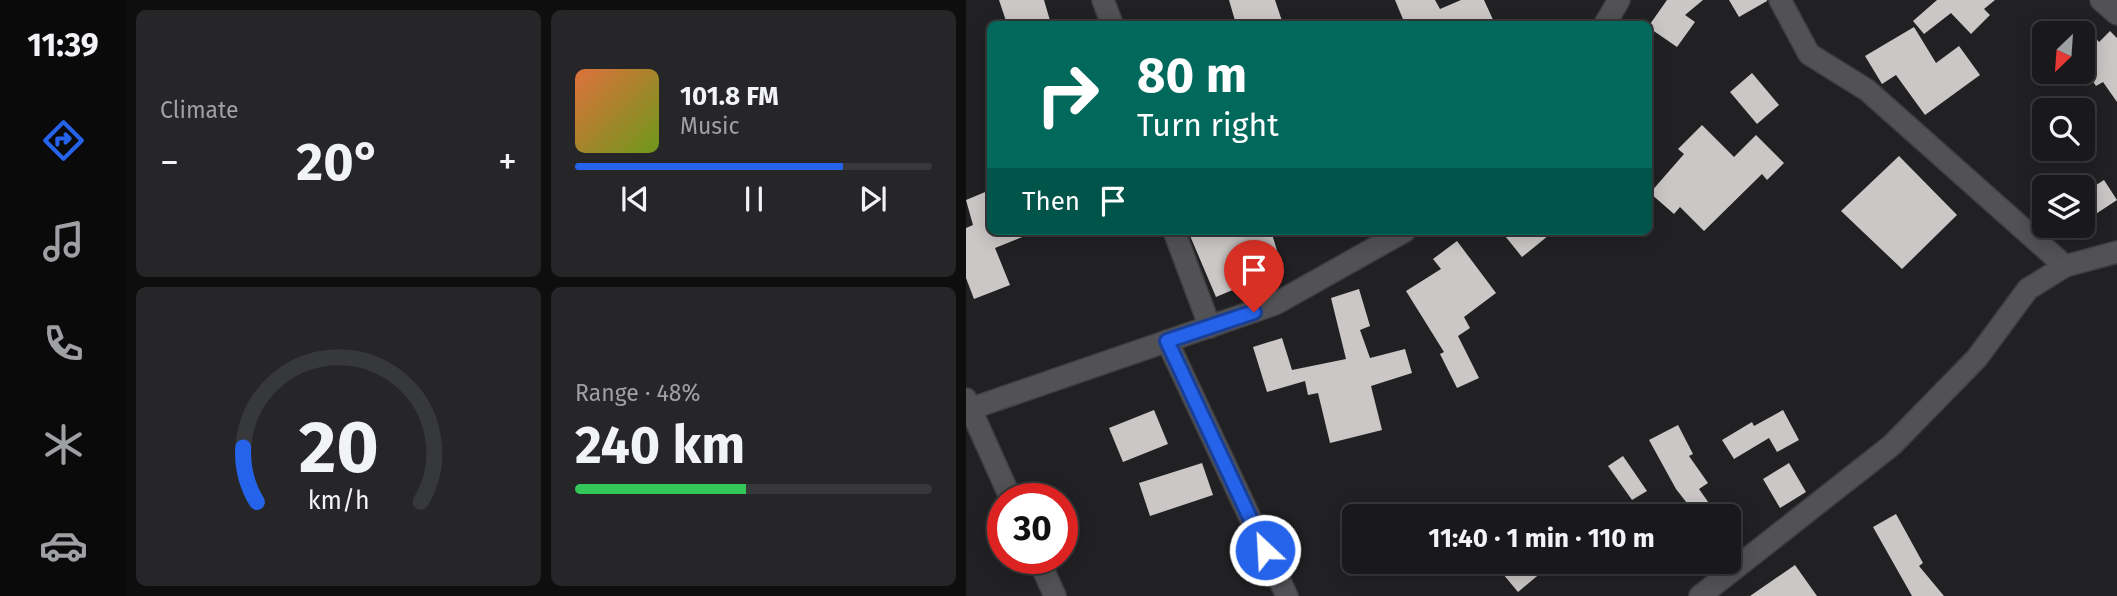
<!DOCTYPE html>
<meta charset="utf-8">
<style>
:root{--surface:#19191b;--page:#262628;--text:#f1f3f6;--muted:#9fa0a3;--line:#37383a;--accent:#2563eb}
body{margin:0;font-family:"Fira Sans",sans-serif;background:var(--page);color:var(--text);height:100vh;display:flex;flex-direction:column;font-size:26px;white-space:nowrap}
*{box-sizing:border-box;margin:0}
p{font-size:23px;color:var(--muted)}
.icon{flex:none;width:38px;height:38px;fill:none;stroke:currentColor;stroke-width:2;stroke-linecap:round;stroke-linejoin:round}
.map{position:relative;flex:1;overflow:hidden}
.sheet{display:flex;flex-direction:column;gap:10px;padding:10px;background:#0e0e0f;width:840px}
.sheet>*{flex:none}
.banner{position:absolute;left:21px;top:21px;width:665px;height:214px;border-radius:10px;box-shadow:0 4px 18px #0003,0 0 0 2px var(--line);background:#00695c;color:#fff;overflow:hidden}
.needle{width:46px;rotate:205deg}
.fabs{position:absolute;left:1066px;top:21px;display:grid;gap:14px}
.fabs a{display:grid;place-items:center;width:63px;height:63px;border-radius:10px;background:var(--surface);box-shadow:0 4px 18px #0003,0 0 0 2px var(--line);font-size:35px}
.speed{position:absolute;left:21px;top:483px;display:flex;gap:14px;font-size:35px;font-weight:700;text-align:center}
.speed>*{display:grid;place-content:center;width:91px;height:91px;border-radius:50%;background:var(--surface);box-shadow:0 4px 18px #0003,0 0 0 2px var(--line);line-height:1}
.speed .limit{border:10px solid #d22;background:#fff;color:#111}
.pin{position:absolute;display:grid;place-items:center;width:60px;height:60px;color:#fff;margin:-72px -30px;border-radius:50% 50% 50% 0;rotate:-45deg;box-shadow:0 0 7px #0007}
.pin .icon{rotate:45deg}
.me{position:absolute;width:77px;margin:-38px;rotate:335deg;stroke-linejoin:round;filter:drop-shadow(0 0 5px #0008)}
.turn{display:flex;align-items:center;gap:24px;height:147px;padding:0 35px;font-size:32px}
.turn .icon{width:91px;height:91px;stroke-width:2.5}
.turn b{display:block;font-size:49px;line-height:60px}
.then{display:flex;align-items:center;height:66px;padding:0 35px;background:#0003;gap:14px;font-size:26px}
.big{font-size:52px;font-weight:700;line-height:1.1}
.sheet .card{flex:1;display:flex;flex-direction:column;justify-content:center;gap:10px;min-width:0;padding:0 24px;border-radius:10px;background:var(--page)}
.sheet .dial{align-items:center;gap:0}
.dial svg{height:182px;overflow:visible;fill:none;stroke:var(--line);stroke-width:7;stroke-linecap:round;text-anchor:middle}
.dial text{fill:var(--text);stroke:none}
.song{display:flex;align-items:center;gap:21px}
.cover{width:84px;height:84px;border-radius:10px;background:linear-gradient(135deg,hsl(20 70% 55%),hsl(80 70% 35%))}
.played{height:7px;border-radius:4px;background:linear-gradient(90deg,var(--accent) 75%,var(--line) 75%)}
.keys{display:flex;justify-content:space-around;direction:ltr}
.heat{display:flex;justify-content:space-between;align-items:center;font-size:38px;direction:ltr}
.charge{height:10px;border-radius:5px;background:linear-gradient(90deg,#34c759 48%,var(--line) 0)}
.sheet .tiles{flex:1;display:grid;gap:10px;grid-template-columns:repeat(2,1fr)}
.trip{position:absolute;left:376px;top:504px;width:399px;height:70px;border-radius:10px;background:var(--surface);box-shadow:0 4px 18px #0003,0 0 0 2px var(--line);font-weight:700;line-height:70px;text-align:center}
main{display:flex;flex:1;min-height:0}
.tab-bar{display:flex;flex-direction:column;width:126px;justify-content:space-around;align-items:center;background:#0a0a0b;color:var(--muted)}
.tab-bar .icon{width:49px;height:49px}
.tab-bar .current{color:var(--accent)}
.tab-bar b{font-size:32px;color:var(--text)}
.map>svg:first-child{display:block}
.building{fill:#cac7c6}
.lines{fill:none;stroke-linecap:round;stroke-linejoin:round}
.minor-casing{stroke:#3e3e40;stroke-width:24}
.minor{stroke:#525255;stroke-width:21}
.route-casing{stroke:#184099;stroke-width:18}
.route{stroke:#2563eb;stroke-width:12}
</style>
<main>
<nav class="tab-bar">
<b>11:39</b>
<svg class="icon current" aria-label="directions" viewBox="0 0 24 24"><path d="M12 3l9 9-9 9-9-9zM9 14v-3h6M13 9l2 2-2 2"/></svg>
<svg class="icon" aria-label="music" viewBox="0 0 24 24"><path d="M9 18V5l10-2v13"/><circle cx="6" cy="18" r="3"/><circle cx="16" cy="16" r="3"/></svg>
<svg class="icon" aria-label="phone" viewBox="0 0 24 24"><path d="M5 4h4l2 5-3 2q2 4 5 5l2-3 5 2v4C11 20 4 13 5 4z"/></svg>
<svg class="icon" aria-label="climate" viewBox="0 0 24 24"><path d="M12 3v18M4 7l16 10M4 17L20 7"/></svg>
<svg class="icon" aria-label="car" viewBox="0 0 24 24"><path d="M5 17H2v-5l4-1 3-4h7l3 4 3 1v5h-3M9 17h6M6 11h13"/><circle cx="7" cy="17" r="2"/><circle cx="17" cy="17" r="2"/></svg>
</nav>
<section class="sheet">
<div class="tiles">
<div class="card"><p>Climate</p>
<div class="heat"><a>−</a><b class="big">20°</b><a>+</a></div>
</div>
<div class="card">
<div class="song"><i class="cover"></i><div><b>101.8 FM</b><p>Music</p></div></div>
<div class="played"></div>
<div class="keys"><svg class="icon" aria-label="previous" viewBox="0 0 24 24"><path d="M18 5L8 12l10 7zM5 5v14"/></svg><svg class="icon" aria-label="pause" viewBox="0 0 24 24"><path d="M8 5v14M16 5v14"/></svg><svg class="icon" aria-label="next" viewBox="0 0 24 24"><path d="M6 5l10 7-10 7zM19 5v14"/></svg></div>
</div>
<div class="card dial"><svg viewBox="0 0 100 80">
<path d="M14 69A42 42 0 1 1 86 69"/>
<path d="M14 69A42 42 0 0 1 8 45" stroke="#2563eb"/>
<text x="50" y="56" font-size="32" font-weight="700">20</text>
<text x="50" y="72" font-size="11">km/h</text>
</svg></div>
<div class="card"><p>Range · 48%</p><b class="big">240 km</b><div class="charge"></div></div>
</div>
</section>
<div class="map">
<svg width="1151" height="596" viewBox="0 0 1151 596">
<rect width="100%" height="100%" fill="#212124"/>
<!-- building -->
<g class="building">
<polygon points="33,0 78,0 85,24 41,24"/>
<polygon points="263,0 309,0 317,24 270,24"/>
<polygon points="429,0 469,0 474,9 495,0 518,0 529,24 439,24"/>
<polygon points="701,0 737,0 719,15 729,22 711,47 682,27"/>
<polygon points="763,0 801,0 801,1 773,17"/>
<polygon points="971,0 1029,0 1018,9 1024,15 1005,34 985,13 958,34 947,21"/>
<polygon points="1116,20 1133,42 1144,31 1151,38 1151,102 1137,82 1130,86 1116,65"/>
<polygon points="948,27 970,63 993,46 1014,75 959,115 930,75 916,84 899,56"/>
<polygon points="786,73 813,105 791,124 764,92"/>
<polygon points="736,125 768,157 790,135 818,163 801,180 796,174 738,231 714,207 708,214 684,193 718,154 712,149"/>
<polygon points="933,156 991,215 936,269 875,211"/>
<polygon points="1138,180 1151,200 1116,223 1116,194"/>
<polygon points="24,190 24,231 69,232 29,248 44,285 8,299 0,278 0,228 7,225 0,200"/>
<polygon points="222,231 305,231 318,273 290,280 250,297"/>
<polygon points="535,231 588,231 556,257"/>
<polygon points="491,241 530,293 498,317 504,328 492,336 513,378 491,388 474,354 478,352 440,291 475,269 467,259"/>
<polygon points="393,289 404,326 394,330 404,358 439,349 446,373 405,386 416,430 364,443 352,393 342,395 339,381 301,392 287,347 316,338 326,370 380,359 365,298"/>
<polygon points="188,410 202,444 157,462 143,428"/>
<polygon points="817,410 833,440 811,452 803,438 768,459 756,440 786,422 788,426"/>
<polygon points="712,425 727,454 723,456 742,483 733,489 752,516 731,516 710,489 683,440"/>
<polygon points="657,456 681,491 666,500 642,466"/>
<polygon points="236,463 247,495 184,516 173,483"/>
<polygon points="823,463 840,492 814,508 797,479"/>
<polygon points="930,514 957,563 953,566 978,596 946,596 907,527"/>
<polygon points="527,562 588,562 552,592"/>
<polygon points="829,565 851,596 784,596"/>
</g>
<g class="lines">
<!-- minor casing -->
<g class="minor-casing">
<g id="minor">
<polyline points="137,0 146,24"/>
<polyline points="814,0 843,54 901,90 1099,266"/>
<polyline points="1135,0 1151,14"/>
<polyline points="639,24 653,0"/>
<polyline points="208,231 244,327"/>
<polyline points="201,341 321,596"/>
<polyline points="0,399 45,499"/>
<polyline points="4,409 309,304 439,231"/>
<polyline points="72,558 89,596"/>
<polyline points="734,596 926,445 1011,358 1062,289 1099,266 1151,252"/>
</g>
</g>
<!-- minor -->
<use href="#minor" class="minor"/>
</g>
<g class="lines">
<!-- route casing -->
<g class="route-casing">
<polyline id="route" points="288,312 201,341 299,550"/>
</g>
<!-- route -->
<use href="#route" class="route"/>
</g>
</svg>
<div class="fabs">
<a><svg class="needle" viewBox="-14 -14 28 28"><path d="M0-13l5 13h-10z" fill="#e53935"/><path d="M0 13l5-13h-10z" fill="#9fa0a3"/></svg></a>
<a><svg class="icon" aria-label="search" viewBox="0 0 24 24"><circle cx="10" cy="10" r="6"/><path d="M15 15l6 6"/></svg></a>
<a><svg class="icon" aria-label="layers" viewBox="0 0 24 24"><path d="M12 4l9 5-9 5-9-5zM3 14l9 5 9-5"/></svg></a>
</div>
<div class="speed"><div class="limit">30</div></div>
<div class="pin" style="left:288px;top:312px;background:#d93025"><svg class="icon" aria-label="arrive" viewBox="0 0 24 24"><path d="M6 21V4h12l-3 4 3 4H6"/></svg></div>
<svg class="me" style="left:299px;top:550px" viewBox="-20 -20 40 40"><circle r="17" fill="#2563eb" stroke="#fff" stroke-width="3"/><path d="M0-11L8 9 0 5-8 9z" fill="#fff"/></svg>
<div class="trip">11:40 · 1 min · 110 m</div>
<div class="banner">
<div class="turn"><svg class="icon" aria-label="right" viewBox="0 0 24 24"><path d="M7 20v-9h11M14 6l5 5-5 5"/></svg><div><b>80 m</b>Turn right</div></div>
<div class="then">Then<svg class="icon" aria-label="arrive" viewBox="0 0 24 24"><path d="M6 21V4h12l-3 4 3 4H6"/></svg></div>
</div>
</div>
</main>
